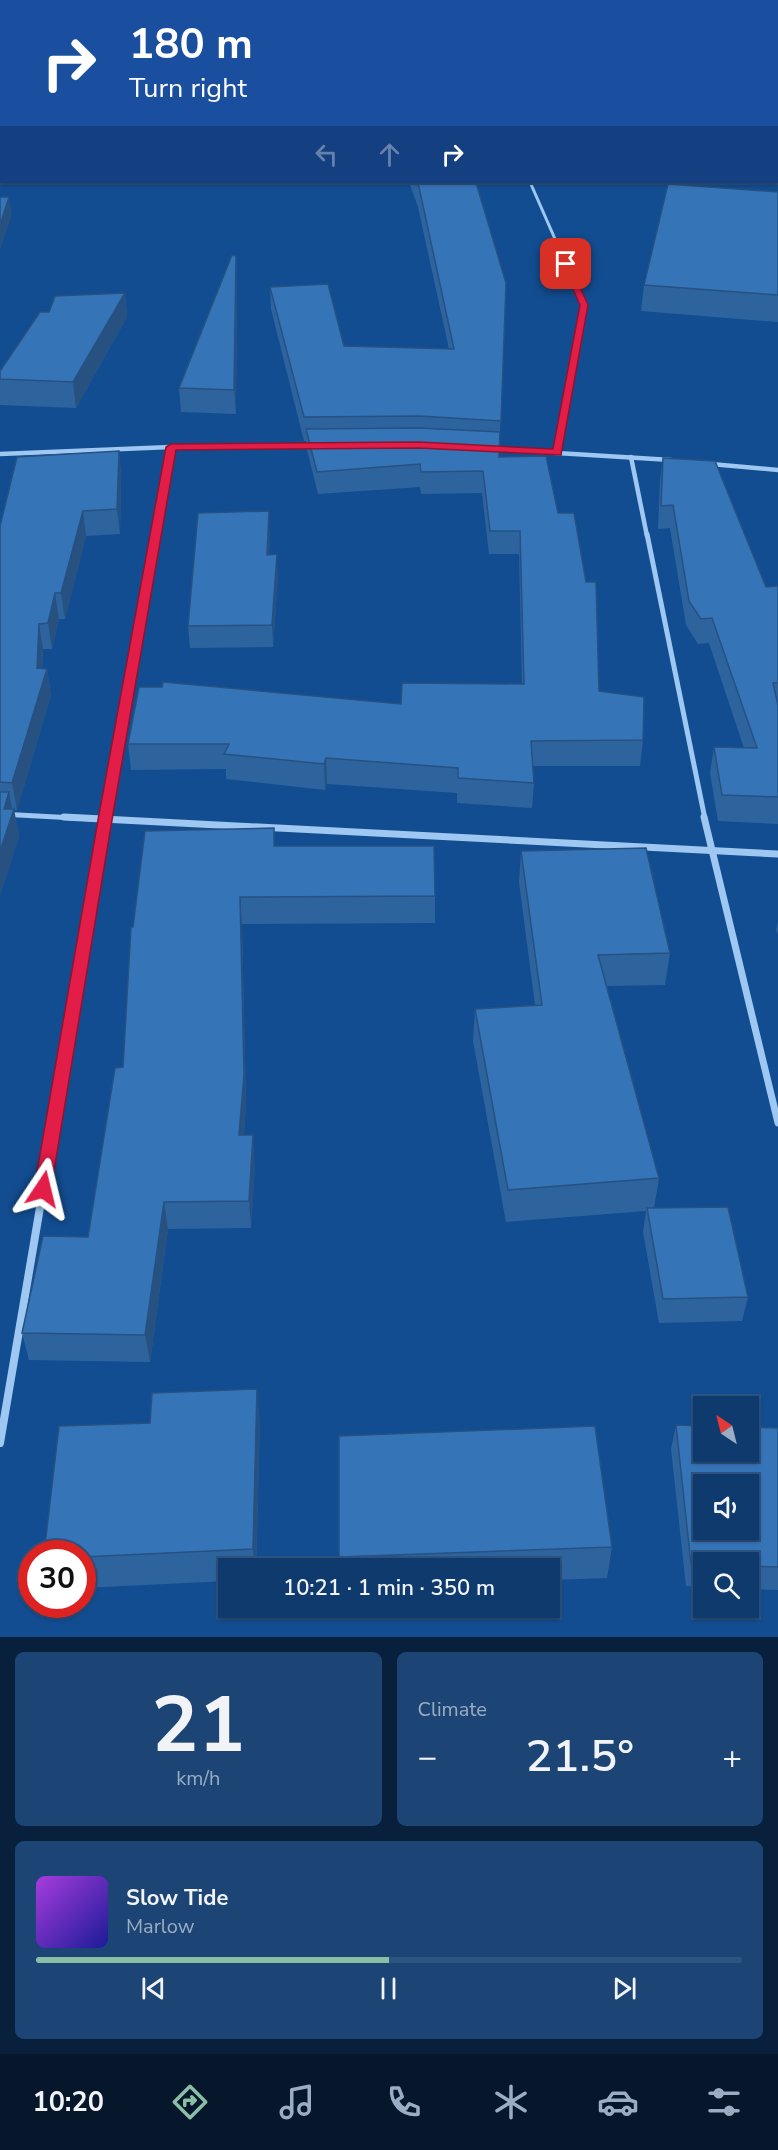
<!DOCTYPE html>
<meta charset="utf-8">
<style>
:root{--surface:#0e3a6d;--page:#1c4575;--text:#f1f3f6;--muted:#9badc2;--line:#2e5480;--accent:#8abfa5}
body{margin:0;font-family:"Nunito Sans",sans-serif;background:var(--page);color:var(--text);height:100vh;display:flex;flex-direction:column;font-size:22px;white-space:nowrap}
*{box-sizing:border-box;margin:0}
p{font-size:20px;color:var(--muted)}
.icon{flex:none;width:33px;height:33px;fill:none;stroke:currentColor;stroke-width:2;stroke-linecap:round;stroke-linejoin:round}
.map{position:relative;height:1637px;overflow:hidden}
.drawer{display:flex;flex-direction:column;gap:15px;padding:15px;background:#08203c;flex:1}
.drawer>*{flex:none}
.hud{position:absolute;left:0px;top:0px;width:778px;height:183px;box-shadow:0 2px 4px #0004,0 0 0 2px var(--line);background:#1a4fa0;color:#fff;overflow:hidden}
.needle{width:39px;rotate:325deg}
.buttons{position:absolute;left:693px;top:1396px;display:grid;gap:12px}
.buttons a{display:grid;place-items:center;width:66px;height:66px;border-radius:0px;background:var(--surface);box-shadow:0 2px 4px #0004,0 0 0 2px var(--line);font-size:30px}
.speed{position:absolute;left:18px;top:1540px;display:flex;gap:12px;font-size:30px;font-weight:700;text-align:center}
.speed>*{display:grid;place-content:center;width:78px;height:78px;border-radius:50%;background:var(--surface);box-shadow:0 2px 4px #0004,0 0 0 2px var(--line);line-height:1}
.speed .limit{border:9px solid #d22;background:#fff;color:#111}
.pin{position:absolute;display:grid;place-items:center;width:51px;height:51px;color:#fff;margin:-26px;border-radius:12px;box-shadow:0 3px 9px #0006}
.me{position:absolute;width:66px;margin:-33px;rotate:10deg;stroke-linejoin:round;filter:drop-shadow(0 0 4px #0008)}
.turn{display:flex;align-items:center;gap:21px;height:126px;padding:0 30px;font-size:27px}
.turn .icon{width:78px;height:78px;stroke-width:2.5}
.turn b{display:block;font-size:42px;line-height:51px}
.lanes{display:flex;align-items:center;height:57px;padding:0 30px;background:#0003;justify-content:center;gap:30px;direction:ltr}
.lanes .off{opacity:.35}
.big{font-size:45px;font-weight:600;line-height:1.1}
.drawer .widget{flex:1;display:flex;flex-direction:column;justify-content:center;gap:9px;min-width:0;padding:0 21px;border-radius:9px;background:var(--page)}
.drawer .dial{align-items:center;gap:0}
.dial b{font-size:78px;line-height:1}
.song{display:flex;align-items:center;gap:18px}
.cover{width:72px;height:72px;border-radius:9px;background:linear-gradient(135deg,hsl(280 70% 55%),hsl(240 70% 35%))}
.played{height:6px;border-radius:3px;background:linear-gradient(90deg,var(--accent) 50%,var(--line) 50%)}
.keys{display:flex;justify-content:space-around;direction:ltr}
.heat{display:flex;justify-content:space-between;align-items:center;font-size:33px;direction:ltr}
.drawer .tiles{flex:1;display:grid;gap:15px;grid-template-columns:1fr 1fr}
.widget:last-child{grid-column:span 2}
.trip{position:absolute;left:218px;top:1558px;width:342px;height:60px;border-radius:0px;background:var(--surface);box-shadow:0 2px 4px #0004,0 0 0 2px var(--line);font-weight:600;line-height:60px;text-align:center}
.tabs{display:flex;height:96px;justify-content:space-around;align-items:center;background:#06172c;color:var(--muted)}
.tabs .icon{width:42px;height:42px}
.tabs .selected{color:var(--accent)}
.tabs b{font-size:27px;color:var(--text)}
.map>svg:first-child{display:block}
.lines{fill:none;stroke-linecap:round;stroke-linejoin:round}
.street-far5{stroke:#9ec7f2;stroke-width:2}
.street-far4{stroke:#9ec7f2;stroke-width:3}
.street-far3{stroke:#9ec7f2;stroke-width:4.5}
.street-far2{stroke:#9ec7f2;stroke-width:5}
.street-far1{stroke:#9ec7f2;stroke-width:7}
.street{stroke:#9ec7f2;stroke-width:8}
.wall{fill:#2e649e}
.shaded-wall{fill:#265181}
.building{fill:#3674b8;stroke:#265181;stroke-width:1.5;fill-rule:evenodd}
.route{fill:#e11d48;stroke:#92132f;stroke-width:1.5}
</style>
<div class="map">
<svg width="778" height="1637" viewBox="0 0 778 1637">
<rect width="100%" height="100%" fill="#124d91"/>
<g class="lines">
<!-- street-far5 -->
<g class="street-far5">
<polyline points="627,2 687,0"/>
<polyline points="0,70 2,67"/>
</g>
<!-- street-far4 -->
<polyline class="street-far4" points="530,182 584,305 583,313"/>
<!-- street-far3 -->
<g class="street-far3">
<polyline points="492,449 671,460"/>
<polyline points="557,453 583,312"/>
<polyline points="0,454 171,447 314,446"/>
<polyline points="631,457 647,536"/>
<polyline points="711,464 778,470"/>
<polyline points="155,536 171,447"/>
</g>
<!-- street-far2 -->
<g class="street-far2">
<polyline points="647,534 705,819"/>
<polyline points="0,814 93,819"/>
<polyline points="105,819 156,534"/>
</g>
<!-- street-far1 -->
<g class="street-far1">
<polyline points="64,817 778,854"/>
<polyline points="704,817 778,1123"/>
<polyline points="44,1179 105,817"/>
</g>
<!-- street -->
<polyline class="street" points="0,1443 45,1178"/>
</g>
<!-- wall -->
<g class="wall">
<polygon points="467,0 503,0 467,1"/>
<polygon points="409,182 475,182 506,283 499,457 599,691 643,740 640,766 532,766 534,783 532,808 457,803 457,793 327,784 325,790 226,779 226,769 131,770 128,744 401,704 522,684 519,554 489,554 482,493 421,494 420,487 318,494 307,450 306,441 304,441 271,309 270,287 344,346 449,349 418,207"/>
<polygon points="778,192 778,322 641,311 644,285"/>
<polygon points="236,256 237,278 236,414 181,412 179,388"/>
<polygon points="125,293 127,317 76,408 0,405 0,371 49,312"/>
<polygon points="119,451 121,475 120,534 86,536 65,619 59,619 52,649 43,649 42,669 47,669 51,695 17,810 14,810 19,837 0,895 0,526"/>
<polygon points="663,458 766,587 778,586 778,824 718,821 710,773 714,747 744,748 709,643 698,644 686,625 670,528 658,529 660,480"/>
<polygon points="270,531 269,555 278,575 273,647 190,648 188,626"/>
<polygon points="275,846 435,896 435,923 242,924 246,1102 244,1135 255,1162 251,1228 168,1229 150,1362 29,1360 22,1333 88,1237 123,1067 133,927"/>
<polygon points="521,851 670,953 665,985 607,986 659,1178 654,1208 748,1297 742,1321 659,1323 643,1232 646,1211 506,1222 473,1041 475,1009 535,1005 519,882"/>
<polygon points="778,921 778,934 776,930"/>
<polygon points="260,1421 256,1569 228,1569 228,1581 82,1588 82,1554"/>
<polygon points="676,1425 778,1428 778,1590 748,1589 748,1563 704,1563 704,1587 686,1586 671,1449"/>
<polygon points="612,1547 607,1578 549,1580 549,1569 340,1569 339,1557"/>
</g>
<!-- shaded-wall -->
<g class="shaded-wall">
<polygon points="616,0 628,0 628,2 614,2"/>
<polygon points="9,197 12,214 0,250 0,225"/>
<polygon points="236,256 237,278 236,414 234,390"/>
<polygon points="125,293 127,317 76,408 73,382"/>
<polygon points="119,451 121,475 120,534 117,509"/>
<polygon points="83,511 86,536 65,619 61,593"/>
<polygon points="269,511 270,531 268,576 267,555"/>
<polygon points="277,554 278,575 273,647 272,625"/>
<polygon points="55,593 59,619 52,649 48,623"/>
<polygon points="39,624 43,649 41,687 47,669 51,695 17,810 12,783"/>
<polygon points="326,758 327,784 325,790 324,764"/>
<polygon points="9,792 13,813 14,809 19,837 0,895 0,851 4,809"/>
<polygon points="240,897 242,924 246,1102 242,1162 239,1135"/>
<polygon points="253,1135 255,1162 251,1228 249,1201"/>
<polygon points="164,1202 168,1229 150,1362 145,1335"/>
<polygon points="257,1389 260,1421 256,1569 255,1569 253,1549"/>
</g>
<!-- building -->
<g class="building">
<polygon points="160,0 306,0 307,2 157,2"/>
<polygon points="605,0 616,0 614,2 605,2"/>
<polygon points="416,182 475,182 477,186 506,283 501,421 420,416 304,417 270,287 328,284 344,346 454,349 419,187"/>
<polygon points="668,184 778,192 778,295 644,285"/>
<polygon points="0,197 9,197 0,225"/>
<polygon points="232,255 236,256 234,390 179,388"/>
<polygon points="125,293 73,382 0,379 0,371 40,312 49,312 55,296"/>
<polygon points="419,428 500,432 499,457 546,456 558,513 574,513 586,582 596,582 599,691 644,697 643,740 531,741 534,783 458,778 458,768 326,758 324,764 224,754 229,744 128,744 139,687 162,687 163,682 401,704 402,683 524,684 520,531 490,531 483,471 421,472 420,464 317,472 306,429"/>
<polygon points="119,451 117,509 83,511 61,593 55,593 48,623 39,624 37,668 47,669 12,783 0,782 0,526 17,457"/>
<polygon points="663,458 715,461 766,587 778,586 778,683 773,683 778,705 778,797 722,795 714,747 757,748 712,618 701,619 689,601 673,505 661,506"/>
<polygon points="269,511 267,555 277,554 272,625 188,626 198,513"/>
<polygon points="0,792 9,792 4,809 14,809 0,851"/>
<polygon points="274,828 274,846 434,846 435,896 240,897 244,1075 239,1135 253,1135 249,1201 164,1202 145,1335 22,1333 43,1236 88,1237 115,1068 123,1067 131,927 133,927 145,831"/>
<polygon points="646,848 670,953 598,955 659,1178 508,1190 475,1009 542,1005 521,851"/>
<polygon points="728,1207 748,1297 663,1299 647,1208"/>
<polygon points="257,1389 253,1549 82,1557 82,1554 44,1554 59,1426 150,1423 152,1393"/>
<path d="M676 1425 704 1426V1452H748V1427L778 1428V1567L748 1566V1563L691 1564ZM704 1485H748V1530H704Z"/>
<polygon points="595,1426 612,1547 339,1557 339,1436"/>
</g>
<!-- route -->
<polygon class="route" points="566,261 570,264 588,305 561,455 419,448 176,450 112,820 51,1189 49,1194 43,1196 36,1194 34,1189 98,820 166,447 171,444 419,442 553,449 580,305 562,264"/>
</svg>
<div class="buttons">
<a><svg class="needle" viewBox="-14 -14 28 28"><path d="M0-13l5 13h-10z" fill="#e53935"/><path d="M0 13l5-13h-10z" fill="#9badc2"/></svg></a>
<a><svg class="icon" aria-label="sound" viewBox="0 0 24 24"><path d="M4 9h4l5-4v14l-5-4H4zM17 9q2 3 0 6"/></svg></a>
<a><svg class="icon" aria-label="search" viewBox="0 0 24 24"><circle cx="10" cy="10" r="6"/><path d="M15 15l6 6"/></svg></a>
</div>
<div class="speed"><div class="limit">30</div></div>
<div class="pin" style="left:566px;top:264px;background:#d93025"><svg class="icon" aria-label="arrive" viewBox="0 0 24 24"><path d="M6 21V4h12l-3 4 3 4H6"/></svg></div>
<svg class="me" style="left:43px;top:1189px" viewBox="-20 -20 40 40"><path d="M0-17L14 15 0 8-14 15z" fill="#e11d48" stroke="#fff" stroke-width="4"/></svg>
<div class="trip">10:21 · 1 min · 350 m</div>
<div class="hud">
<div class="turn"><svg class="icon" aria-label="right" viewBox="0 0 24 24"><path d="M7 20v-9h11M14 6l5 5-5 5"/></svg><div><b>180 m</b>Turn right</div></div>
<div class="lanes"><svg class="icon off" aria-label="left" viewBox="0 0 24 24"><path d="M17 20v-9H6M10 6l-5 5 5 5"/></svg><svg class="icon off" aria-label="ahead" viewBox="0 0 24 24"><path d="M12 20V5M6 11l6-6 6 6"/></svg><svg class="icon" aria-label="right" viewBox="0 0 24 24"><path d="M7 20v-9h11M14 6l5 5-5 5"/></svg></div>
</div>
</div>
<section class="drawer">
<div class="tiles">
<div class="widget dial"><b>21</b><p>km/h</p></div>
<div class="widget"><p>Climate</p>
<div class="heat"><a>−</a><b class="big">21.5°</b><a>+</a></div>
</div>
<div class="widget">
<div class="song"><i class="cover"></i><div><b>Slow Tide</b><p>Marlow</p></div></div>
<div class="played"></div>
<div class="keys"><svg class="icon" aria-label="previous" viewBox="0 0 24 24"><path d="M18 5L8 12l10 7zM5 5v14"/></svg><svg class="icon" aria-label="pause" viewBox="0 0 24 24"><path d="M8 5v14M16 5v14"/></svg><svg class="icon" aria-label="next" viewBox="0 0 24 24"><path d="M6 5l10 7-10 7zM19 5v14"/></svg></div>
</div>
</div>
</section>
<nav class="tabs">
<b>10:20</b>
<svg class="icon selected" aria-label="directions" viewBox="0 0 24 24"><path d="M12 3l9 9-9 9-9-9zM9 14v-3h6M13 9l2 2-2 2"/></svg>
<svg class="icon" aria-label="music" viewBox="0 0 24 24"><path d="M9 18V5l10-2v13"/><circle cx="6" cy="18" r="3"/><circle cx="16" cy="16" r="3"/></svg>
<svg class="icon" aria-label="phone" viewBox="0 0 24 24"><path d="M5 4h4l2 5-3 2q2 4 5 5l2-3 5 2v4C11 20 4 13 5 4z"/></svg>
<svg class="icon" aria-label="climate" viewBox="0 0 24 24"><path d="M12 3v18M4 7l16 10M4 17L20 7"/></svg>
<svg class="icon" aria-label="car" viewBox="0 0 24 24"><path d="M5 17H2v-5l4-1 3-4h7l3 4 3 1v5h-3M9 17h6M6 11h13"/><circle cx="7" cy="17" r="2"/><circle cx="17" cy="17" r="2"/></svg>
<svg class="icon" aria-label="filters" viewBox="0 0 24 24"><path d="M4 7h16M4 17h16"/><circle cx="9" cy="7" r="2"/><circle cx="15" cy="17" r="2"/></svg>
</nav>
